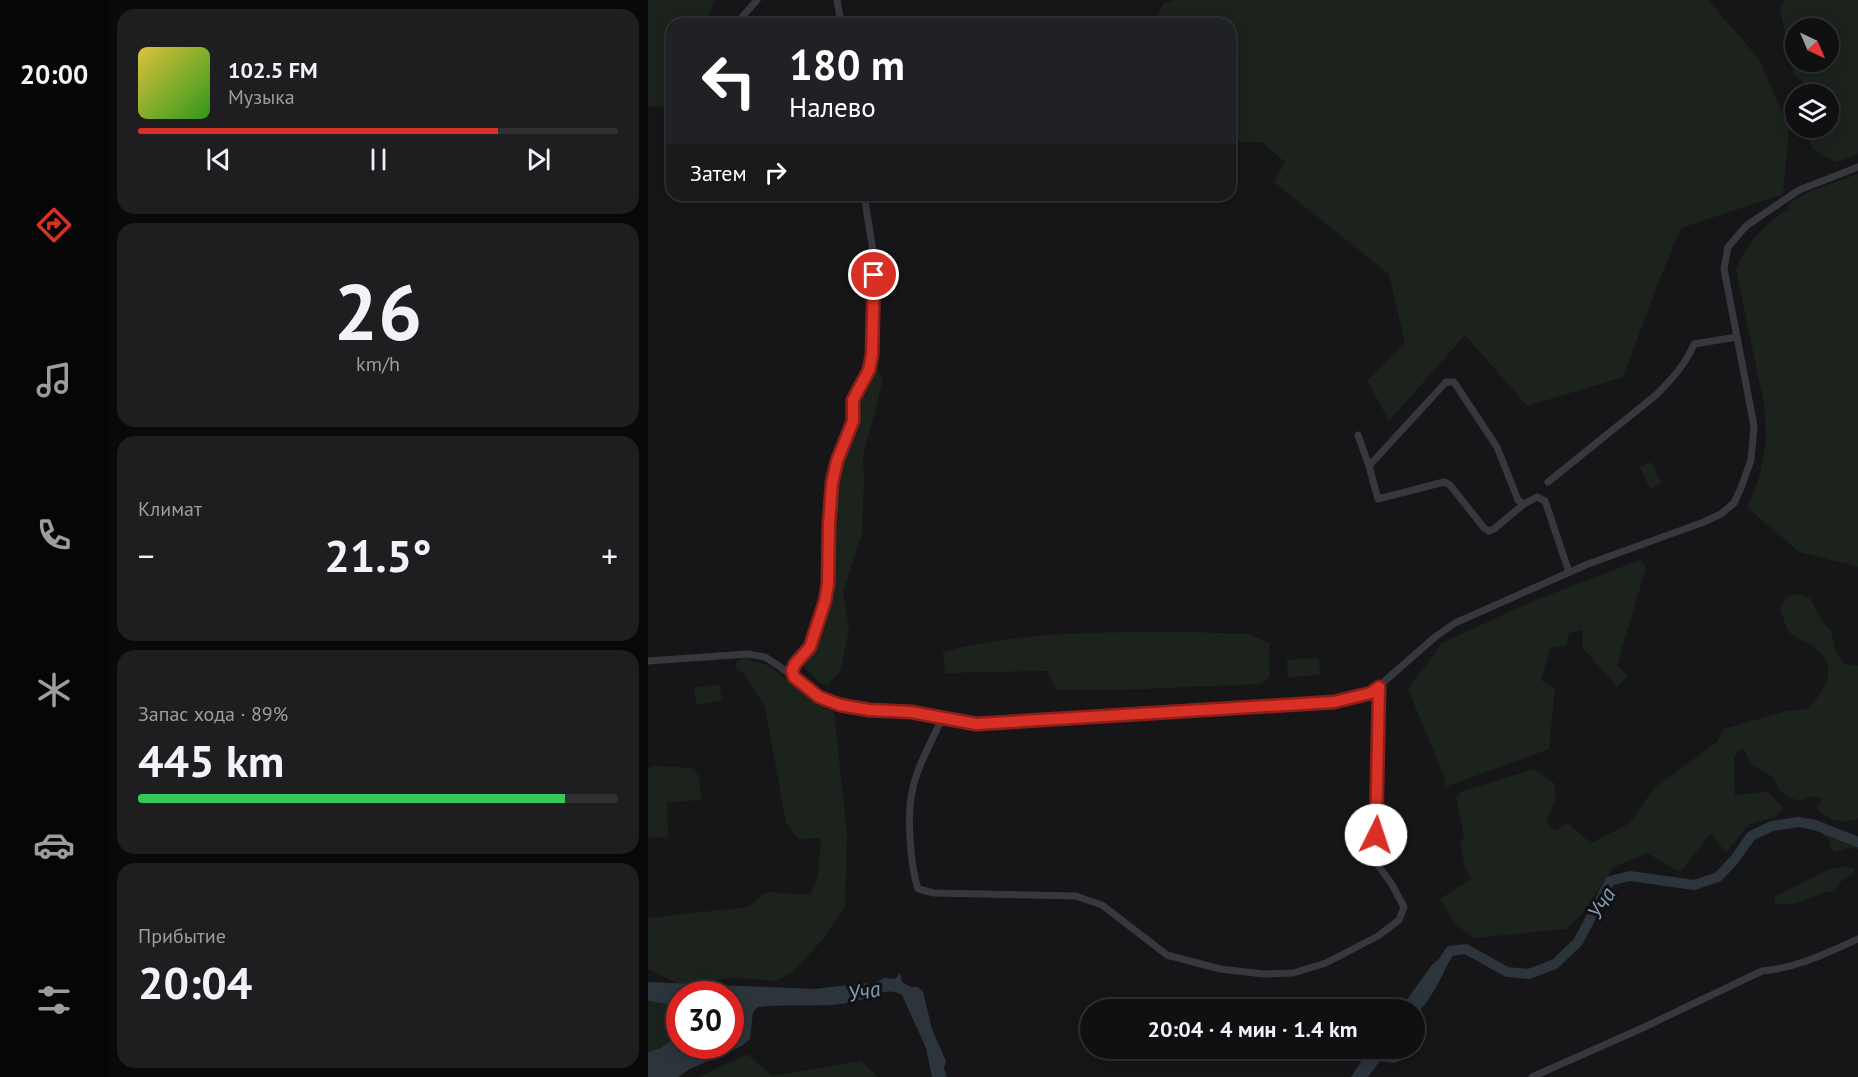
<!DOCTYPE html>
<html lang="ru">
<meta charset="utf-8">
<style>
:root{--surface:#101012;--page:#1e1e20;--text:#f1f3f6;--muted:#9c9d9f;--line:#303032;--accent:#d93025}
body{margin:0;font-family:"PT Sans",sans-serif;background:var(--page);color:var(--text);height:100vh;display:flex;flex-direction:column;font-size:22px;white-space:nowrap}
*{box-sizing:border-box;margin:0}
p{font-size:20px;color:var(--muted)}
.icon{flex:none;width:33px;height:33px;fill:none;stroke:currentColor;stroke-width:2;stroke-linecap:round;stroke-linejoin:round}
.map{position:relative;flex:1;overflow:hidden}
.details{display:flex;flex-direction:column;gap:9px;padding:9px;background:#09090a;width:540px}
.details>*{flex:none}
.hud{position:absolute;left:18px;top:18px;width:570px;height:183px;border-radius:18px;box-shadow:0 3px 15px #0003,0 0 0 2px var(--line);background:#202124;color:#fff;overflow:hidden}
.needle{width:39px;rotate:136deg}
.controls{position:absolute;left:1137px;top:18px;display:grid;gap:12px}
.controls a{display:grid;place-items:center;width:54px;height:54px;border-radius:50%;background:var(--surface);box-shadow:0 3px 15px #0003,0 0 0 2px var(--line);font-size:30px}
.speed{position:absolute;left:18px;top:981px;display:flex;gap:12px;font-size:30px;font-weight:700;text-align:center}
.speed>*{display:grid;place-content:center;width:78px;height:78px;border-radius:50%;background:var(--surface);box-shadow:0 3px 15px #0003,0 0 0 2px var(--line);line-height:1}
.speed .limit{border:9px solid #d22;background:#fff;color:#111}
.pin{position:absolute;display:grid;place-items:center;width:51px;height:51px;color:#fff;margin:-26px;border:3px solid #fff;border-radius:50%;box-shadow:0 2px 6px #0007}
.me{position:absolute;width:66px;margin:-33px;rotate:4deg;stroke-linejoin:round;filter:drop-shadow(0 0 4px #0008)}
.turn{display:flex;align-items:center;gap:21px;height:126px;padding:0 24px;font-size:27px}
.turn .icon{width:78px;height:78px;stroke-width:2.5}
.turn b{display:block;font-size:42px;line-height:51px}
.then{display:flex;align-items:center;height:57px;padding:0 24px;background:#0003;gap:12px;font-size:22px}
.big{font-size:45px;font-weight:800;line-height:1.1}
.details .widget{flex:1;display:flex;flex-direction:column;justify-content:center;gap:9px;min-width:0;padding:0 21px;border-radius:18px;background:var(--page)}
.details .dial{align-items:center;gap:0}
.dial b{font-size:78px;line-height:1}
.song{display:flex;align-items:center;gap:18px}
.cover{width:72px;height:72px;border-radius:9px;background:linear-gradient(135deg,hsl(50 70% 55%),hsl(110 70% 35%))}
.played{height:6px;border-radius:3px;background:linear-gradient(90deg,var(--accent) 75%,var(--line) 75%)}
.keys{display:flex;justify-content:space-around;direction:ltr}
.heat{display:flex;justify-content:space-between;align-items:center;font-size:33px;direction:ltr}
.charge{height:9px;border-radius:4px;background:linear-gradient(90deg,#34c759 89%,var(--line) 0)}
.trip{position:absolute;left:432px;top:999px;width:345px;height:60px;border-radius:30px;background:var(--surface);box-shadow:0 3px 15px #0003,0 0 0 2px var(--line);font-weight:800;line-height:60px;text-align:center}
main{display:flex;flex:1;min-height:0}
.menu{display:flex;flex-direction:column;width:108px;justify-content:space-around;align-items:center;background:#060607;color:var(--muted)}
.menu .icon{width:42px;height:42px}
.menu .current{color:var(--accent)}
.menu b{font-size:27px;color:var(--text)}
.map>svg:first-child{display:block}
.green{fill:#1c231d;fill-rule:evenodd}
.water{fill:#2c353c;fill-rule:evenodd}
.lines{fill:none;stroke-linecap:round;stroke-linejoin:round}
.river{stroke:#2c353c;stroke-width:10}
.street{stroke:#37383d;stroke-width:7}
.route-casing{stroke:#8d1f18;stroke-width:15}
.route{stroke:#d93025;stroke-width:10}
.labels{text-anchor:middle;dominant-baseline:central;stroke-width:6;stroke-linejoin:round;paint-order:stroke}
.water-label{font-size:22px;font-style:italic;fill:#7f9bb3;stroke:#111113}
</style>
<main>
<nav class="menu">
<b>20:00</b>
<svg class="icon current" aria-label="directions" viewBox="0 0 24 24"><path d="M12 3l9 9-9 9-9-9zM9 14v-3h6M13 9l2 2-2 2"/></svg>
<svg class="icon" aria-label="music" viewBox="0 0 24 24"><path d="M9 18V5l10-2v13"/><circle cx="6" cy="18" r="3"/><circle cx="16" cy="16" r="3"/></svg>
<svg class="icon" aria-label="phone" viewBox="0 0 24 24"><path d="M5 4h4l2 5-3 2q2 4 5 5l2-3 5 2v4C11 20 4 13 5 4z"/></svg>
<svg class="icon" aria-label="climate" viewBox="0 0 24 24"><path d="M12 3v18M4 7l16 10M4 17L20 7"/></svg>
<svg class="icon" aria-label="car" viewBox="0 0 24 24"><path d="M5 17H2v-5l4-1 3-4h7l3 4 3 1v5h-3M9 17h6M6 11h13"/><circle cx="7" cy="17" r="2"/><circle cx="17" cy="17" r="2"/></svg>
<svg class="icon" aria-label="filters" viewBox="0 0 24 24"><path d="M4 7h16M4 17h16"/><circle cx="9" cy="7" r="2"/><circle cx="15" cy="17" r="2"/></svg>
</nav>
<section class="details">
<div class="widget">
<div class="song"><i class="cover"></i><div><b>102.5 FM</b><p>Музыка</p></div></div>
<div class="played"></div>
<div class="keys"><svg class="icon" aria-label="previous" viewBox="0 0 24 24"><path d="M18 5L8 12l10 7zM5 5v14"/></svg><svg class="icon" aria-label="pause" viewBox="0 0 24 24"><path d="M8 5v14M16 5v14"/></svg><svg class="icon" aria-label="next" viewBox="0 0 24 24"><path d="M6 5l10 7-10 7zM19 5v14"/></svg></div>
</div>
<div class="widget dial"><b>26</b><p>km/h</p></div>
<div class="widget"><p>Климат</p>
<div class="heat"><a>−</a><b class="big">21.5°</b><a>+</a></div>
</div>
<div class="widget"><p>Запас хода · 89%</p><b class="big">445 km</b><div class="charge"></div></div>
<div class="widget"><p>Прибытие</p><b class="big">20:04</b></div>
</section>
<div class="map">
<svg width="1210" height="1077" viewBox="0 0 1210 1077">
<rect width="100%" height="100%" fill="#161618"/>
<!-- green -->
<g class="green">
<polygon points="0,0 67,0 56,24 24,24 24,106 0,107"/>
<polygon points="527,0 1060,0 1111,59 1141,128 1135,194 1033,228 1010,283 975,377 879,406 817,335 741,421 719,380 757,344 741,274 626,182 637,162 614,142 593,142 582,134 582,24 505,24 516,3"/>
<path d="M1135 0H1210V154L1188 162 1165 149 1156 128H1180V94H1155L1159 85 1146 75 1132 9ZM1148 28H1180V62H1148Z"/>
<path d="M1210 174V567L1151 552 1099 507 1111 478 1118 443 1117 409 1088 269C1099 243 1117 223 1141 209L1140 205C1154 192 1191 181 1210 174Z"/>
<polygon points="228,366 235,380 215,456 216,483 214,533 195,592 201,630 192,672 179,685 170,681 156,667 169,643 185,586 186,513 193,466 208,433 210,399"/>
<polygon points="1003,462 1014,483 1002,489 992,467"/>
<polygon points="992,560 998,568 969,665 980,676 969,687 934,647 934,630 921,633 918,646 902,648 893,680 907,689 901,749 797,787 798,781 760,689 794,643 885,601"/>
<path d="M1150 594 1162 598 1174 621 1183 631 1189 655 1197 664 1210 666V819C1192 824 1182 821 1168 808L1175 799 1163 796 1152 801 1140 797 1131 789 1125 777 1103 764 1096 750H1091L1086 757 1087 795 1120 792 1135 808 1128 817 1101 824 1078 853 1063 833 1032 872 999 853 966 867 934 914 918 929 826 938 808 925 792 899 823 879 817 866 812 844 816 836 808 797 815 791 886 769 906 783 908 800 898 821 907 831 919 823 943 843 982 823 1006 788 1070 741 1076 729 1135 712 1161 708C1179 687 1193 666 1163 645 1156 641 1148 639 1142 633 1137 628 1135 615 1132 608L1138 597Z"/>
<path d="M543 632 600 634 621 643V677L612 684 469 690H408L400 671 297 673 295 652C379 629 458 633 543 632Z"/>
<polygon points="96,658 122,666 169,705 186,711 199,835 197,906 175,939 145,972 128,981 88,978 31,984 0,969 0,918 100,907 119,892 162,895 170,876 173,838 150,839 138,823 117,707 97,675 87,667 89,661"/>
<polygon points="671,658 672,675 640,677 639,660"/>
<polygon points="71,684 74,700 49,705 46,688"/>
<polygon points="4,766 43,768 51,776 53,800 19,802 20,837 0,838 0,769"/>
<polygon points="1179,831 1210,844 1210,849 1198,848 1187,852 1182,848 1182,841 1173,832"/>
<path d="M1194 867 1207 868 1205 874 1194 880 1187 891C1182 892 1177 892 1172 894 1157 900 1143 908 1127 903L1126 897 1181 869Z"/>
<polygon points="0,1001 25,1005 30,1010 28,1036 13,1048 0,1052"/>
<polygon points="99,1054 124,1076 213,1061 230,1077 51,1077"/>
</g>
<!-- water -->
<g class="water">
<path d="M799 952 803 957C794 976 783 1001 767 1015L766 1010 752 1009 784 965Z"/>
<path d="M252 973 254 982 263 987H270L275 992 284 1029 298 1061 296 1068 299 1077H284L278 1048 254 995C239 986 225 997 209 1001 177 1009 143 1003 110 1007L105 1012 102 1039 94 1046 40 1070 30 1077H0V1052L13 1048 28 1036 30 1010 25 1005 0 1001V982L166 989 217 983 223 985 236 978 247 979ZM32 994H82V1046H32Z"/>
<polygon points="722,1048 740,1049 735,1056 746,1061 751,1057 757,1058 747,1063 732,1061 720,1077 703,1077"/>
</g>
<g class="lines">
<!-- river -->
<polyline class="river" points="793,965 802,951 818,949 859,972 881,974 907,964 930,942 962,881 982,876 1046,885 1070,877 1087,859 1103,836 1124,826 1150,822 1167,825 1210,842"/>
<!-- street -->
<g class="street">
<polyline points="189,0 193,24"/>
<polyline points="88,24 109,0"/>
<polyline points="710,435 721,466 798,382 806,382 849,447 870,500 876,504 889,497 897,501 921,572"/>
<polyline points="721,466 730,499 796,482 802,485 836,528 841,531 846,529 876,504"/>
<path d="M900 482 1008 395C1023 380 1038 364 1046 344L1089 337"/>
<polyline points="0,661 100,654 117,657 131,666 171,697 192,705 221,710 263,713 328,724 686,702 723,693 787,637 807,623 940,564 1056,522 1073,514 1086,503 1093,488 1103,460 1106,426 1076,269 1080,247 1098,226 1151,190 1210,167"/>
<polyline points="146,677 144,671 147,664 162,647 177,601 180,584 181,525 184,483 189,461 205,421 205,400 221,370 224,355 226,257 216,195"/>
<path d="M294 718C284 741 269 766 264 792 259 817 262 864 270 889L286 893 428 896 454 905 519 955 572 969 615 974 645 973 678 963 730 936 751 920 756 907 743 883 729 864 727 856 730 813 731 687"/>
<path d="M884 1077 990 1030 1114 971C1149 968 1179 953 1210 939"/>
</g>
</g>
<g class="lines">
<!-- route casing -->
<g class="route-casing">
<polyline id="route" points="226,275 224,355 221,370 205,400 205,421 189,461 184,483 181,525 180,584 177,601 162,647 147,664 144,671 146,677 171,697 192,705 221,710 263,712 328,724 686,702 723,693 731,687 728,835"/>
</g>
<!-- route -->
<use href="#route" class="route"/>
</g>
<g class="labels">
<!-- water labels -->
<g class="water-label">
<text transform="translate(953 903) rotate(-58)">Уча</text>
<text transform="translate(216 991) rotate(-11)">Уча</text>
</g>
</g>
</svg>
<div class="controls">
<a><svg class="needle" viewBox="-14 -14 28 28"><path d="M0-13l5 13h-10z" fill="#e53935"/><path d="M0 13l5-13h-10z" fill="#9c9d9f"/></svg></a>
<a><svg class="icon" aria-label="layers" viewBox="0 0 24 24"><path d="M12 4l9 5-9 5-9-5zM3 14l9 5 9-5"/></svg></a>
</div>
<div class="speed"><div class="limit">30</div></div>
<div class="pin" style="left:226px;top:275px;background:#d93025"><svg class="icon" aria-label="arrive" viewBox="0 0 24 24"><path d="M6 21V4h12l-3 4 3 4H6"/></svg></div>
<svg class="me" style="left:728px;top:835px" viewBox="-20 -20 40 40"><circle r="19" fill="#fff"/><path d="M0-13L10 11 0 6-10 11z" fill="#d93025"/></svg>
<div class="trip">20:04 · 4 мин · 1.4 km</div>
<div class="hud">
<div class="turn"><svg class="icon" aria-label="left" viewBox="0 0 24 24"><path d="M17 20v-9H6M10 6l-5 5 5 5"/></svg><div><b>180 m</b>Налево</div></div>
<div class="then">Затем<svg class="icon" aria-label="right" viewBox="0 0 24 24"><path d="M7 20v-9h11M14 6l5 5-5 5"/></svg></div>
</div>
</div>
</main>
